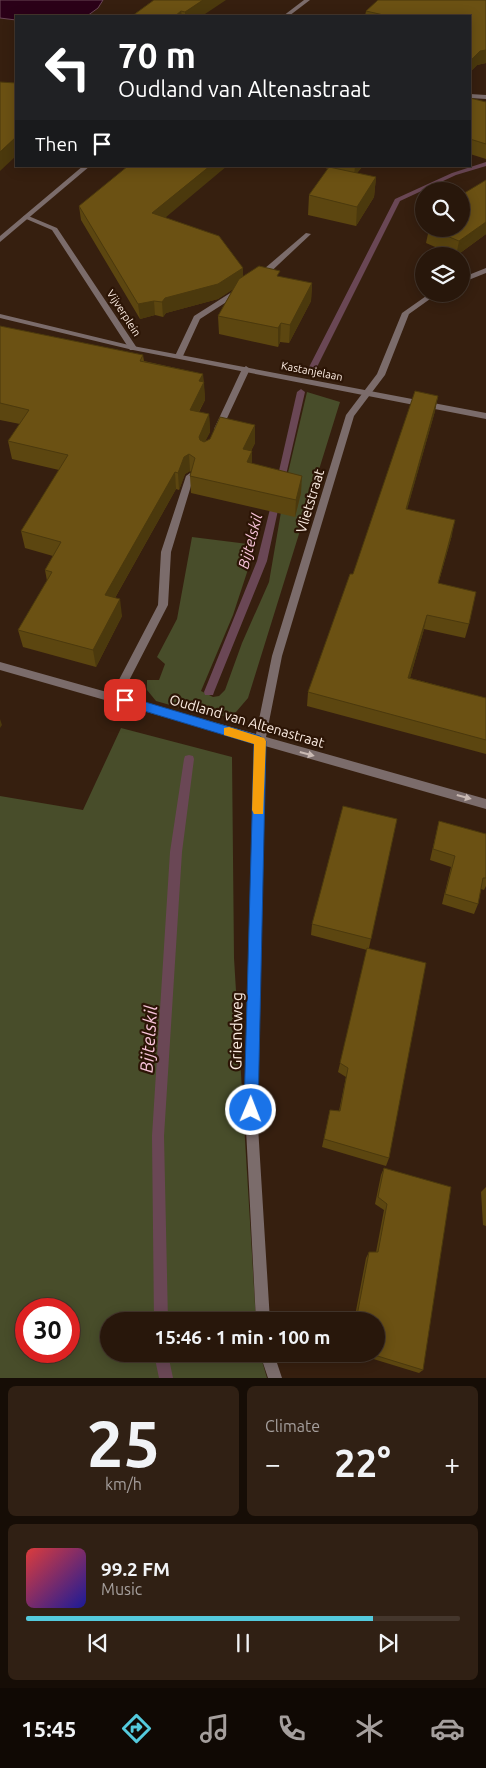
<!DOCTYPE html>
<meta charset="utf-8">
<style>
:root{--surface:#28170b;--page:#302014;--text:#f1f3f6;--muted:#a59f9d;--line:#44362c;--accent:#54cadd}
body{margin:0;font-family:Ubuntu,sans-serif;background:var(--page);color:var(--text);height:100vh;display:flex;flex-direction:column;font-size:19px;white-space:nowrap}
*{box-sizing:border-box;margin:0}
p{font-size:16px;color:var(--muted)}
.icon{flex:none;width:28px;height:28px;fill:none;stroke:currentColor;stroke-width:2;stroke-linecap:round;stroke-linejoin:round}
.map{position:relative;height:1378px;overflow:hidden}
.details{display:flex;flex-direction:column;gap:8px;padding:8px;background:#160d06;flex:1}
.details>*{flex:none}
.top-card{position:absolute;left:15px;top:15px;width:456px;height:152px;border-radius:0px;box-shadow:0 2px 12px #0003,0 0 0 1px var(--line);background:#202124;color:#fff;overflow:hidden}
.buttons{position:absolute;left:415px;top:182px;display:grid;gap:10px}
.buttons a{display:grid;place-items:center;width:55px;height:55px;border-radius:50%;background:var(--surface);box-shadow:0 2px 12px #0003,0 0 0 1px var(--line);font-size:25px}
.speed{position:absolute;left:15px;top:1298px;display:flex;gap:10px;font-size:25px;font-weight:700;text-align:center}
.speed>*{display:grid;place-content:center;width:65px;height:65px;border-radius:50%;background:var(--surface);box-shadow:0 2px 12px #0003,0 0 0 1px var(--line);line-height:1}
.speed .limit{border:8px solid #d22;background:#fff;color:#111}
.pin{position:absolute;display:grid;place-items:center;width:42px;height:42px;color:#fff;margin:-21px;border-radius:10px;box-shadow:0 2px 8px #0006}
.me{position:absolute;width:55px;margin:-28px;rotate:1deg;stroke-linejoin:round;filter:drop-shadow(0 0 4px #0008)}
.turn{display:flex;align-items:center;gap:18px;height:105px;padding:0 20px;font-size:22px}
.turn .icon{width:65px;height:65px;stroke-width:2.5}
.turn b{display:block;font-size:35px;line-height:42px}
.then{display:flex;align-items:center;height:48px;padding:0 20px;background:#0003;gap:10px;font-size:19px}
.big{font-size:38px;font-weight:700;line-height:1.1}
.details .card{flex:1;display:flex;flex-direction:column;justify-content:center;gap:8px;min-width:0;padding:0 18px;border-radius:8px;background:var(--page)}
.details .dial{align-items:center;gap:0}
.dial b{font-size:65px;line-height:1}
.song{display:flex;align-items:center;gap:15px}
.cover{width:60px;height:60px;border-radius:8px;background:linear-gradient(135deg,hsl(0 70% 55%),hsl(240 70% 35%))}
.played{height:5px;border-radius:2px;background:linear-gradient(90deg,var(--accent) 80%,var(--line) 80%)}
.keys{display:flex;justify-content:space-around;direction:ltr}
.heat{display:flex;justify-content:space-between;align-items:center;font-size:28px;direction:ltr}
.details .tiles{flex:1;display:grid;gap:8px;grid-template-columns:1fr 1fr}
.card:last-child{grid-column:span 2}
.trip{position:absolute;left:100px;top:1312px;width:285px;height:50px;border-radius:25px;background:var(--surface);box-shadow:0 2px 12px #0003,0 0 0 1px var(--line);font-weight:700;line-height:50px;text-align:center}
.tab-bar{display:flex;height:80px;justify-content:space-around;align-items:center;background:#100904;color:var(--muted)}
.tab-bar .icon{width:35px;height:35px}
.tab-bar .current{color:var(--accent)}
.tab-bar b{font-size:22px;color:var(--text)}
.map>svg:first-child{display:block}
.green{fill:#484d2a;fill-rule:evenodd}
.water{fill:#2b0018;stroke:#6a4755}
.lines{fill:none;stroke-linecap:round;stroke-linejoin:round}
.stream{fill:#6a4755;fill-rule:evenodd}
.service{fill:#7b6c6b;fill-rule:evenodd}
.minor{fill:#7b6c6b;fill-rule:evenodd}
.tertiary{fill:#7b6c6b;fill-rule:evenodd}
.wall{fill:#5c4610}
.shaded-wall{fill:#4b390d}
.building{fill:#6b5113;stroke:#4b390d}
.oneway{fill:#c9b9b3}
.route{fill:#1a73e8;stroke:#114b97}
.slow{fill:#f59e0b}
.labels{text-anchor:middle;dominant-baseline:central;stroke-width:4.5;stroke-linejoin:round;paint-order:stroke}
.far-street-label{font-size:11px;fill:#fdede3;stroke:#2c1506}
.street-label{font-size:14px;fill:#fdede3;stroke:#2c1506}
.water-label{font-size:15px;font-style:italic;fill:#fac5dc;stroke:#2c1506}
.near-street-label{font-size:16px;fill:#fdede3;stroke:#2c1506}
.near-water-label{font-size:18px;font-style:italic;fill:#fac5dc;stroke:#2c1506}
</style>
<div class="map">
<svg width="486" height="1378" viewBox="0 0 486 1378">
<rect width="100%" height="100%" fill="#361f0f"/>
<!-- green -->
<g class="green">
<polygon points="307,392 340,402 248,698 236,712 227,716 209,716 156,701 147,690 147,680 159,680 165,664 157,657 177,619 192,537 256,545 233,615 201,691 213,697 219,696 225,690 242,643 269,582 287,477"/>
<path d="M121 728 232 757 234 958 256 1321H109V1354H260L267 1378H0V796L83 810ZM26 1309H69V1351H26Z"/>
</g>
<!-- water -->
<polygon class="water" points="0,0 103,0 98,8 87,16 16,16 16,20 0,18"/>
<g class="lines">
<!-- stream -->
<g class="stream">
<polygon points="486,162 486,166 456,175 400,201 314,373 308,373 307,371 395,199 452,173"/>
<polygon points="301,389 305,392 284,484 280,487 276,484 297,392"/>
<polygon points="276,498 280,501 267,561 214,692 213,695 205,695 204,692 257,561 272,501"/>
<polygon points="189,755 193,756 194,759 182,852 164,1136 168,1321 154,1321 152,1136 170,852 184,759 185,756"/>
<polygon points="154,1354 168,1354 173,1378 159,1378"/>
</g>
<!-- service -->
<g class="service">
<polygon points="26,215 57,228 137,348 136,350 130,350 52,230 24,218 23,217"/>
<polygon points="306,233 311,234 263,279 257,279 257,275"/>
<polygon points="235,290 238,290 242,292 200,319 183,356 179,358 176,358 175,356 194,316"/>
<polygon points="246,366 250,369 222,429 218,432 215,431 214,429 242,369"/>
<polygon points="190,473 194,476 171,552 168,605 119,700 111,700 110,697 158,605 161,552 186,476"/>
</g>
<!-- minor -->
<g class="minor">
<polygon points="470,94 486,95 486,99 470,98"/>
<polygon points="486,268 486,273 461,283 461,278"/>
<polygon points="429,294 437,294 409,314 385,375 354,416 282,656 266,737 486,799 486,809 265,746 257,1110 270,1321 256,1321 245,1110 255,743 0,670 0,662 256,734 272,656 346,415 377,374 402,313"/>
<polygon points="260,1354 274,1354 282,1378 268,1378"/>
</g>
<!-- tertiary -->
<g class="tertiary">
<polygon points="304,0 310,0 289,16 283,16"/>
<polygon points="83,166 90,166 0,242 0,236"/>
<polygon points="0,314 133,346 486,413 486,419 133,350 0,318"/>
</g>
</g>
<!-- wall -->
<g class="wall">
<polygon points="154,0 202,16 132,16"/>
<polygon points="486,0 486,63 477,65 470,72 470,16 365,16 366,11"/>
<polygon points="470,98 486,102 486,159 470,154"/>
<polygon points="323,166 363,166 357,173 376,177 374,197 356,226 308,215 309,195 328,169 323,167"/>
<polygon points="486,180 486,234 456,256 426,243 429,229 461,229"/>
<polygon points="79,206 165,218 243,276 280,277 312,283 311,301 289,343 280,342 278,347 219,334 218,316 233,289 218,299 166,313 163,317 155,315 140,319 81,220"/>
<polygon points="0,326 143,355 144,361 203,374 205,400 199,412 209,414 210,432 205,441 255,443 251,451 252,451 252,463 301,493 295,517 191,493 190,476 191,472 190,471 185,474 179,490 176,489 115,598 122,616 96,667 23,647 18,630 47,581 45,570 53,556 25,548 21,531 59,470 12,459 8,441 20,424 0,420"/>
<polygon points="438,396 435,411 407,509 452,535 438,584 469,624 465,638 424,629 410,678 486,698 486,754 307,706 308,692 353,574"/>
<polygon points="397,819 369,948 389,1158 386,1166 322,1147 330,1110 339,1111 346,1077 338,1072 367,950 311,935 312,924"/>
<polygon points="439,821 486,834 486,886 484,890 481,889 478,904 474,914 442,904 451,867 430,860"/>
<polygon points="384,1168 423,1370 419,1373 357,1354 376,1354 376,1321 354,1321 366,1258 369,1252 376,1252 384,1210 375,1204 381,1175"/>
<polygon points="486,1187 486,1226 483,1225 481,1192"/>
</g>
<!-- shaded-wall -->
<g class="shaded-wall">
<polygon points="203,0 226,0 202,16 185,16 185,12"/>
<polygon points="181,11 182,16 175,16"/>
<polygon points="486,50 486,63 477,65 470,72 470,61 480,51"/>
<polygon points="16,137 16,156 0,171 0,152"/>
<polygon points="210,166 227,166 153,228 152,213"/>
<polygon points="355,166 363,166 354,176"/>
<polygon points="376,177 374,197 356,226 357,207"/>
<polygon points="486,222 486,234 456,256 459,241"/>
<polygon points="243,268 243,283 218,299 166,313 163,317 162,302 165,298"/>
<polygon points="312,283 311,301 289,343 290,325"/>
<polygon points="154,301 155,315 140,319 138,304"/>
<polygon points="281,323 280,342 278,347 278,328"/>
<polygon points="203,374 203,384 204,382 205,400 190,427 190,410 199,381"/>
<polygon points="438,396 435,411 403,524 406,509"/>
<polygon points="209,414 210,432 199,454 199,437"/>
<polygon points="255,425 255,443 243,466 243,449"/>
<polygon points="252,451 252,468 247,462"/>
<polygon points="189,454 190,471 185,474 179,490 178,473 184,457"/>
<polygon points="175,472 176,489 107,612 105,595"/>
<polygon points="302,476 301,493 295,517 296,500"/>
<polygon points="455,520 452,535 434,598 438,583"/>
<polygon points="120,599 122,616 96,667 93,650"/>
<polygon points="427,615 424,629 406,692 408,678"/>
<polygon points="0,719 2,725 0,728"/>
</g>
<!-- building -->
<g class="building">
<polygon points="154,0 203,0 185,12 181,11 175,16 132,16"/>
<polygon points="378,0 486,0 486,50 480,51 470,61 470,16 388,16 366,11"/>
<polygon points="0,82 16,83 16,137 0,152"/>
<polygon points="470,98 486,102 486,144 470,139"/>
<polygon points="128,166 210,166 152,213 219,236 243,268 218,284 165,298 162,302 154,301 138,304 79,206"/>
<polygon points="329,167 376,177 357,207 309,195"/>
<polygon points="486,180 486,222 459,241 430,229 461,229 461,195"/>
<polygon points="259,266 280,271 277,276 312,283 290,325 281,323 278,328 218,316 239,279"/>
<polygon points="0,326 143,355 140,361 203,374 199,381 204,382 190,410 209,414 199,437 200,440 204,442 210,439 220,417 255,425 243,449 252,451 247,462 302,476 296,500 190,476 195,458 189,454 184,457 178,473 175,472 105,595 120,599 93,650 18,630 52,572 45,570 61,542 21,531 68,455 8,441 29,410 0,403"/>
<polygon points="415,391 438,396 406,509 455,520 438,583 476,592 469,624 427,615 408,678 486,698 486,740 308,692 350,574 353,574"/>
<polygon points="343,806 397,819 371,939 312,924"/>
<polygon points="439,821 486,834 486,878 483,878 478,904 445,894 455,856 433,849"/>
<polygon points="367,948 426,963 389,1158 324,1139 330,1110 340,1111 348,1068 340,1063"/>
<polygon points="384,1168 451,1187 423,1370 371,1354 376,1354 376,1321 356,1321 369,1252 378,1252 387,1204 378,1197"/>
</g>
<!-- one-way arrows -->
<defs><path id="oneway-solid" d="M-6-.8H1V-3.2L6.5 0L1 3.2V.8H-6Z" transform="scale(1.25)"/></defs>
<g class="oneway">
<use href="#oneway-solid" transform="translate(307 754) rotate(15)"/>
<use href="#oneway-solid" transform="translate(464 797) rotate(15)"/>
</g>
<!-- route -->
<polygon class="route" points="125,696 260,736 266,741 258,1110 256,1115 251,1117 246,1115 244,1110 254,744 121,704 119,700"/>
<!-- slow -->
<polygon class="slow" points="229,727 264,738 266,741 263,814 254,814 252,810 254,744 224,735 224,728"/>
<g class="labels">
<!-- far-street labels -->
<g class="far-street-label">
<text transform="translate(124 313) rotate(57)">Vijverplein</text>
<text transform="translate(312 371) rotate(11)">Kastanjelaan</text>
</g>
<!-- street labels -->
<g class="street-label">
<text transform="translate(310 501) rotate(-73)">Vlietstraat</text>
<text transform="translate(247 721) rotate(16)">Oudland van Altenastraat</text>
</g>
<!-- water labels -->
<g class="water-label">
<text transform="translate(250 541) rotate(-75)">Bijtelskil</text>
</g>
<!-- near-street labels -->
<g class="near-street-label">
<text transform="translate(236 1031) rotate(-89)">Griendweg</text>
</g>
<!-- near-water labels -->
<g class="near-water-label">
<text transform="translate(148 1039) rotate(-86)">Bijtelskil</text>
</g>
</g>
</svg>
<div class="buttons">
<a><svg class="icon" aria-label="search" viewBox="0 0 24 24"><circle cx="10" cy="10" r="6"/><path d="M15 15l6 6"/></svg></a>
<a><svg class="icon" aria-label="layers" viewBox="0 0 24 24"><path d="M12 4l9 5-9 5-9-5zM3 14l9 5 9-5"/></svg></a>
</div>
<div class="speed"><div class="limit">30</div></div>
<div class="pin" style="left:125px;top:700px;background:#d93025"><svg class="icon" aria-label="arrive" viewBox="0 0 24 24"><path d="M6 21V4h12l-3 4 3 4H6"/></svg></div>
<svg class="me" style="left:251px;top:1110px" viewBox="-20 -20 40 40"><circle r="17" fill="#1a73e8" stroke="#fff" stroke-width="3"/><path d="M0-11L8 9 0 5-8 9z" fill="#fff"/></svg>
<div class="trip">15:46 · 1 min · 100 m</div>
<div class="top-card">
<div class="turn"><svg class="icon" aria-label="left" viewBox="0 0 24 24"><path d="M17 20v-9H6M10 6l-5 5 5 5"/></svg><div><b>70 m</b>Oudland van Altenastraat</div></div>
<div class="then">Then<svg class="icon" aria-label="arrive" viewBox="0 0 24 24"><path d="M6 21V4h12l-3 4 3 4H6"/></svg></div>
</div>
</div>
<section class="details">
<div class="tiles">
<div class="card dial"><b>25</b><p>km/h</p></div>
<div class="card"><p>Climate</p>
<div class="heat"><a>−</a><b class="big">22°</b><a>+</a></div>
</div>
<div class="card">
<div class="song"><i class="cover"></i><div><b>99.2 FM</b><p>Music</p></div></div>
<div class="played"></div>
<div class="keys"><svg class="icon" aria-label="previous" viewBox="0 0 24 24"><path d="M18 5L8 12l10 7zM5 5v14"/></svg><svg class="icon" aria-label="pause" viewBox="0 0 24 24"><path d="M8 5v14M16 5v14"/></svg><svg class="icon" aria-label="next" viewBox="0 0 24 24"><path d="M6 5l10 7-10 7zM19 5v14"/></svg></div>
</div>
</div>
</section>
<nav class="tab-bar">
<b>15:45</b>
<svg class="icon current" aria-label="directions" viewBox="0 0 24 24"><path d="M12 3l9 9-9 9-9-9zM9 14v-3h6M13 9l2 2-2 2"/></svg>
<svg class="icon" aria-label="music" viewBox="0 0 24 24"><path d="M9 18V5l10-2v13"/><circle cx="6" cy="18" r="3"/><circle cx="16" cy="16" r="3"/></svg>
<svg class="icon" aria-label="phone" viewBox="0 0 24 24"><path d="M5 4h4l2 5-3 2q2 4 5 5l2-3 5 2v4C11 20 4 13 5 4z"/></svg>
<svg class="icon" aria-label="climate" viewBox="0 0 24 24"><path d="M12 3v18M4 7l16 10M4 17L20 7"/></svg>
<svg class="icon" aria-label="car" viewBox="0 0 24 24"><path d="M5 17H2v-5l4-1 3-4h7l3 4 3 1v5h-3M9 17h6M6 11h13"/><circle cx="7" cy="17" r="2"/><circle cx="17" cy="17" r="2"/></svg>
</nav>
